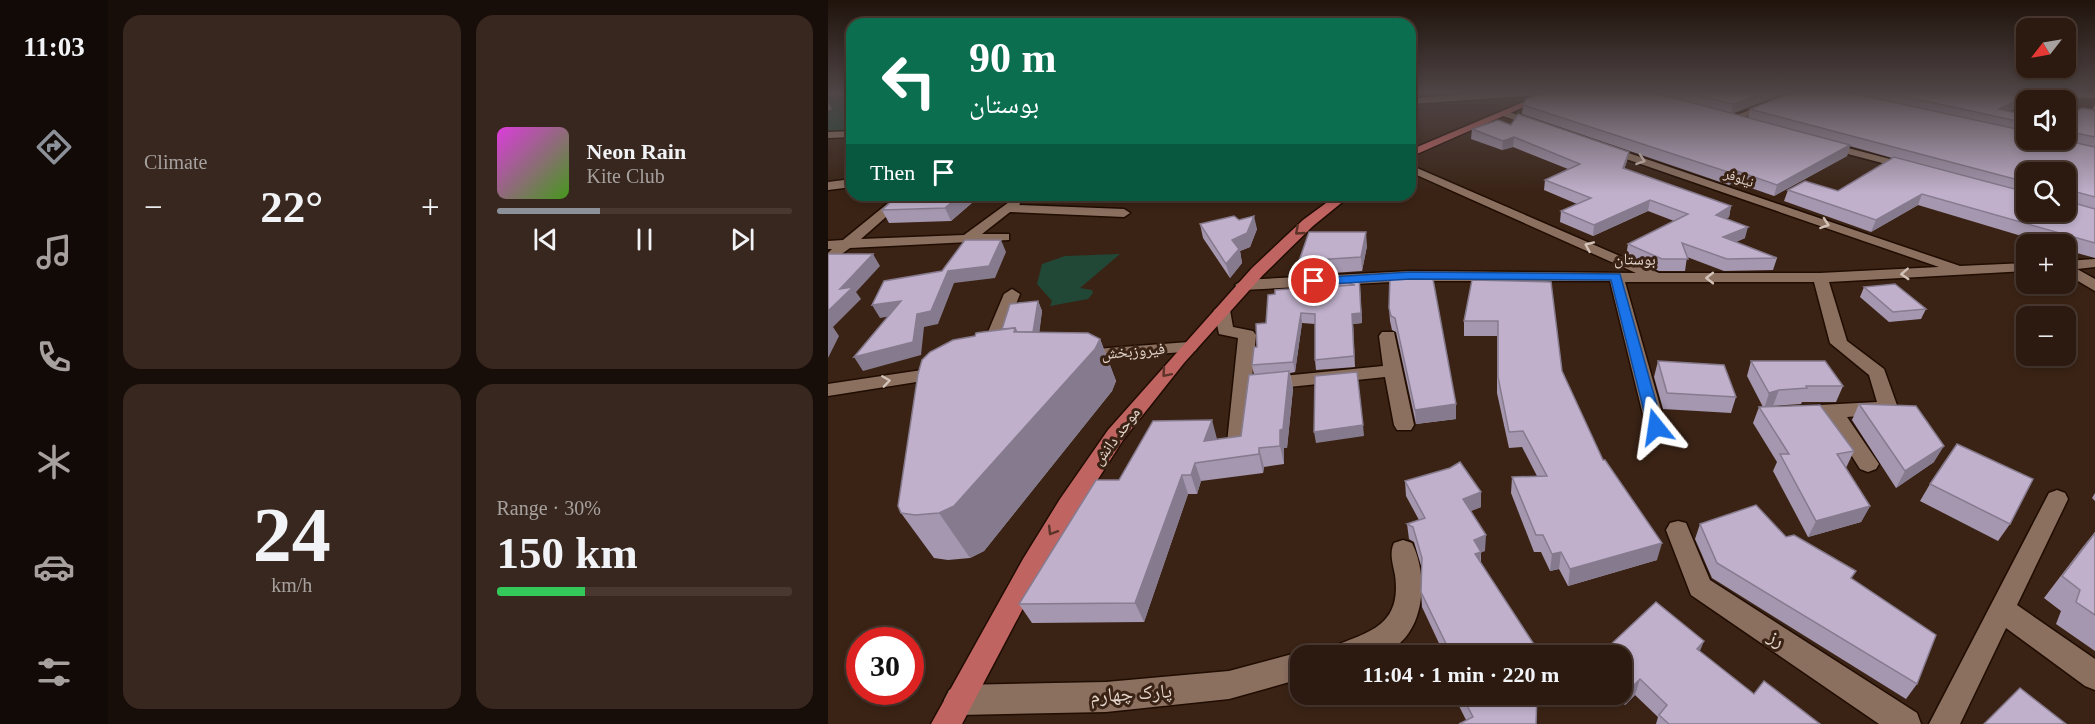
<!DOCTYPE html>
<meta charset="utf-8">
<style>
:root{--surface:#2c1a10;--page:#38271e;--text:#f1f3f6;--muted:#a6a19f;--line:#483830;--accent:#8c9099}
body{margin:0;font-family:"Times New Roman","Noto Naskh Arabic",serif;background:var(--page);color:var(--text);height:100vh;display:flex;flex-direction:column;font-size:22px;white-space:nowrap}
*{box-sizing:border-box;margin:0}
p{font-size:20px;color:var(--muted)}
.icon{flex:none;width:33px;height:33px;fill:none;stroke:currentColor;stroke-width:2;stroke-linecap:round;stroke-linejoin:round}
.map{position:relative;flex:1;overflow:hidden}
.drawer{display:flex;flex-direction:column;gap:15px;padding:15px;background:#180e09;width:720px}
.drawer>*{flex:none}
.hud{position:absolute;left:18px;top:18px;width:570px;height:183px;border-radius:18px;box-shadow:0 3px 9px #0003,0 0 0 2px var(--line);background:#0b6e4f;color:#fff;overflow:hidden}
.needle{width:39px;rotate:239deg}
.controls{position:absolute;left:1188px;top:18px;display:grid;gap:12px}
.controls a{display:grid;place-items:center;width:60px;height:60px;border-radius:12px;background:var(--surface);box-shadow:0 3px 9px #0003,0 0 0 2px var(--line);font-size:30px}
.speed{position:absolute;left:18px;top:627px;display:flex;gap:12px;font-size:30px;font-weight:700;text-align:center}
.speed>*{display:grid;place-content:center;width:78px;height:78px;border-radius:50%;background:var(--surface);box-shadow:0 3px 9px #0003,0 0 0 2px var(--line);line-height:1}
.speed .limit{border:9px solid #d22;background:#fff;color:#111}
.pin{position:absolute;display:grid;place-items:center;width:51px;height:51px;color:#fff;margin:-26px;border:3px solid #fff;border-radius:50%;box-shadow:0 2px 6px #0007}
.me{position:absolute;width:66px;margin:-33px;rotate:345deg;stroke-linejoin:round;filter:drop-shadow(0 0 4px #0008)}
.turn{display:flex;align-items:center;gap:21px;height:126px;padding:0 24px;font-size:27px}
.turn .icon{width:78px;height:78px;stroke-width:2.5}
.turn b{display:block;font-size:42px;line-height:51px}
.then{display:flex;align-items:center;height:57px;padding:0 24px;background:#0003;gap:12px;font-size:22px}
.big{font-size:45px;font-weight:800;line-height:1.1}
.drawer .tile{flex:1;display:flex;flex-direction:column;justify-content:center;gap:9px;min-width:0;padding:0 21px;border-radius:18px;background:var(--page)}
.drawer .dial{align-items:center;gap:0}
.dial b{font-size:78px;line-height:1}
.song{display:flex;align-items:center;gap:18px}
.cover{width:72px;height:72px;border-radius:9px;background:linear-gradient(135deg,hsl(300 70% 55%),hsl(100 70% 35%))}
.played{height:6px;border-radius:3px;background:linear-gradient(90deg,var(--accent) 35%,var(--line) 35%)}
.keys{display:flex;justify-content:space-around;direction:ltr}
.heat{display:flex;justify-content:space-between;align-items:center;font-size:33px;direction:ltr}
.charge{height:9px;border-radius:4px;background:linear-gradient(90deg,#34c759 30%,var(--line) 0)}
.drawer .tiles{flex:1;display:grid;gap:15px;grid-template-columns:repeat(2,1fr)}
.trip{position:absolute;left:462px;top:645px;width:342px;height:60px;border-radius:18px;background:var(--surface);box-shadow:0 3px 9px #0003,0 0 0 2px var(--line);font-weight:800;line-height:60px;text-align:center}
main{display:flex;flex:1;min-height:0}
.tabs{display:flex;flex-direction:column;width:108px;justify-content:space-around;align-items:center;background:#120a06;color:var(--muted)}
.tabs .icon{width:42px;height:42px}
.tabs .selected{color:var(--accent)}
.tabs b{font-size:27px;color:var(--text)}
.map>svg:first-child{display:block}
.green{fill:#214736}
.lines{fill:none;stroke-linecap:round;stroke-linejoin:round}
.minor-casing{stroke:#200c01;stroke-width:3}
.major-casing{stroke:#200c01;stroke-width:3}
.minor{fill:#8b7060;fill-rule:evenodd}
.major{fill:#c06462;fill-rule:evenodd}
.wall{fill:#a597af;fill-rule:evenodd}
.shaded-wall{fill:#867b8e}
.building{fill:#c0b0cb;stroke:#867b8e;stroke-width:1.5}
.oneway{stroke:#d3c2b7}
.oneway2{stroke:#5c3328}
.route{fill:#1a73e8;stroke:#114b97;stroke-width:1.5}
.labels{text-anchor:middle;dominant-baseline:central;stroke-width:6;stroke-linejoin:round;paint-order:stroke}
.far-street-label{font-size:14px;fill:#e5d6cd;stroke:#3a2315}
.street-label{font-size:16px;fill:#e5d6cd;stroke:#3a2315}
.near-street-label{font-size:20px;fill:#e5d6cd;stroke:#3a2315}
</style>
<main>
<nav class="tabs">
<b>11:03</b>
<svg class="icon selected" aria-label="directions" viewBox="0 0 24 24"><path d="M12 3l9 9-9 9-9-9zM9 14v-3h6M13 9l2 2-2 2"/></svg>
<svg class="icon" aria-label="music" viewBox="0 0 24 24"><path d="M9 18V5l10-2v13"/><circle cx="6" cy="18" r="3"/><circle cx="16" cy="16" r="3"/></svg>
<svg class="icon" aria-label="phone" viewBox="0 0 24 24"><path d="M5 4h4l2 5-3 2q2 4 5 5l2-3 5 2v4C11 20 4 13 5 4z"/></svg>
<svg class="icon" aria-label="climate" viewBox="0 0 24 24"><path d="M12 3v18M4 7l16 10M4 17L20 7"/></svg>
<svg class="icon" aria-label="car" viewBox="0 0 24 24"><path d="M5 17H2v-5l4-1 3-4h7l3 4 3 1v5h-3M9 17h6M6 11h13"/><circle cx="7" cy="17" r="2"/><circle cx="17" cy="17" r="2"/></svg>
<svg class="icon" aria-label="filters" viewBox="0 0 24 24"><path d="M4 7h16M4 17h16"/><circle cx="9" cy="7" r="2"/><circle cx="15" cy="17" r="2"/></svg>
</nav>
<section class="drawer">
<div class="tiles">
<div class="tile"><p>Climate</p>
<div class="heat"><a>−</a><b class="big">22°</b><a>+</a></div>
</div>
<div class="tile">
<div class="song"><i class="cover"></i><div><b>Neon Rain</b><p>Kite Club</p></div></div>
<div class="played"></div>
<div class="keys"><svg class="icon" aria-label="previous" viewBox="0 0 24 24"><path d="M18 5L8 12l10 7zM5 5v14"/></svg><svg class="icon" aria-label="pause" viewBox="0 0 24 24"><path d="M8 5v14M16 5v14"/></svg><svg class="icon" aria-label="next" viewBox="0 0 24 24"><path d="M6 5l10 7-10 7zM19 5v14"/></svg></div>
</div>
<div class="tile dial"><b>24</b><p>km/h</p></div>
<div class="tile"><p>Range · 30%</p><b class="big">150 km</b><div class="charge"></div></div>
</div>
</section>
<div class="map">
<svg width="1267" height="724" viewBox="0 0 1267 724">
<rect width="100%" height="100%" fill="#3a2315"/>
<!-- green -->
<g class="green">
<polygon points="0,92 24,92 24,132 0,134"/>
<polygon points="292,254 252,288 264,290 265,293 260,299 222,306 224,301 209,284 214,264 237,256"/>
</g>
<g class="lines">
<!-- minor casing -->
<g class="minor-casing">
<g id="minor">
<polygon points="675,92 717,92 713,95 582,104 582,98"/>
<polygon points="967,92 979,92 907,121 899,119"/>
<polygon points="678,111 713,123 715,125 710,128 675,116 673,114"/>
<polygon points="24,131 24,137 0,138 0,132"/>
<polygon points="997,142 1085,165 1087,167 1081,170 993,147 993,143"/>
<polygon points="772,146 780,146 1132,266 1198,263 1198,271 1001,282 1019,341 1056,369 1070,408 1067,413 1019,417 1051,464 1048,469 1040,472 1032,469 1000,418 966,418 963,413 966,408 973,406 1049,402 1041,375 1002,343 986,282 797,282 838,427 835,432 821,432 818,427 782,281 582,281 415,290 407,285 415,280 582,271 808,273 582,172 582,165 831,273 992,273 1111,267 772,150"/>
<polygon points="24,179 24,187 0,190 0,182"/>
<polygon points="70,195 83,195 33,239 136,235 188,197 194,201 191,205 296,209 302,213 296,217 182,212 154,234 181,234 181,240 22,248 0,264 0,253 4,249 0,249 0,241 15,240"/>
<polygon points="1267,259 1267,267 1249,269 1267,279 1267,291 1238,274 1238,261"/>
<polygon points="184,289 192,294 170,351 161,356 155,355 152,351 176,294"/>
<polygon points="394,305 402,310 405,327 425,331 428,335 424,379 555,366 551,336 554,332 566,332 586,425 583,430 569,430 566,425 557,377 423,391 419,443 416,448 409,450 402,448 399,443 410,338 391,334 386,310"/>
<polygon points="361,342 370,347 367,351 254,360 245,355 254,350"/>
<polygon points="114,367 120,369 123,373 120,377 0,396 0,384"/>
<polygon points="1229,490 1237,493 1240,499 1189,605 1267,659 1267,690 1257,686 1178,628 1132,724 1101,724 1221,493"/>
<polygon points="850,521 858,523 882,580 1089,713 1093,724 1051,724 863,595 838,530 842,523"/>
<path d="M575 540 584 543C602 579 597 641 551 655 536 659 515 656 499 656L503 647C542 632 574 625 567 575 565 564 561 553 566 543Z"/>
<polygon points="472,652 480,656 472,656 472,679 401,699 278,712 131,715 121,710 116,700 121,690 131,685 278,682 401,671"/>
</g>
</g>
<!-- major casing -->
<g class="major-casing">
<g id="major">
<polygon points="719,92 730,92 582,157 582,150"/>
<polygon points="1140,92 1157,92 1198,100 1198,106"/>
<polygon points="1182,92 1194,92 1226,100 1211,100 1183,95"/>
<polygon points="1238,107 1267,113 1267,119 1238,113"/>
<polygon points="509,195 523,195 485,226 435,275 356,363 295,440 230,542 134,724 103,724 195,559 232,499 280,430 424,268 475,220"/>
</g>
</g>
<!-- minor -->
<use href="#minor" class="minor"/>
<!-- major -->
<use href="#major" class="major"/>
</g>
<!-- wall -->
<g class="wall">
<polygon points="610,92 651,92 611,94"/>
<path d="M717 92H961L904 113 920 118 922 109 965 92H1181V93L1196 97 1191 107 1182 111 1198 115V140H1238V116L1264 110 1267 104V258L1238 250V244H1220L1090 205 1043 232 956 201 960 190 1010 191 1064 158 1022 146 1019 156 946 196 906 182 901 185 694 114 695 105ZM1198 172 1238 212H1198Z"/>
<polygon points="1205,92 1267,92 1267,98 1227,96"/>
<polygon points="683,125 801,152 799,161 796,169 903,206 901,217 898,219 917,238 908,242 949,258 945,270 896,271 859,257 857,271 831,271 798,256 800,244 846,221 820,211 765,236 732,222 733,211 749,204 716,190 717,180 740,169 685,147 674,150 643,139 644,129"/>
<polygon points="145,202 123,221 61,223 54,210"/>
<polygon points="411,220 429,229 422,247 412,251 414,263 402,278 375,238 372,224"/>
<polygon points="539,246 534,271 474,275 471,261"/>
<polygon points="506,278 532,286 534,323 525,324 527,367 488,370 487,360 487,324 474,323 467,372 462,373 465,389 459,448 456,448 456,464 436,467 435,473 373,481 369,494 360,494 316,622 204,623 191,604 291,480 389,439 413,436 426,375 424,365 429,347 438,323 507,286"/>
<polygon points="644,280 734,371 775,460 829,560 740,586 731,569 722,571 713,552 706,552 683,493 684,477 709,476 694,447 681,448 669,393 669,336 636,336 636,321"/>
<polygon points="1036,287 1098,309 1093,319 1061,322 1032,297"/>
<polygon points="210,301 214,311 211,332 272,339 288,381 284,391 156,551 142,558 120,560 106,558 73,513 174,329"/>
<polygon points="561,308 628,404 628,419 588,424 568,332 564,330 562,321"/>
<polygon points="830,361 908,397 903,413 835,409 826,377"/>
<polygon points="923,361 1015,386 1008,402 974,402 973,404 943,406 1026,451 1018,468 1042,506 1033,522 980,537 945,471 949,462 925,423 931,407 935,407 919,376"/>
<polygon points="1031,404 1106,462 1068,488 1024,420"/>
<polygon points="577,481 653,492 653,507 643,511 657,551 653,552 653,563 711,656 617,656 594,607 593,592 594,569 586,542 581,539 579,524 591,520 578,496"/>
<polygon points="1102,484 1182,524 1170,541 1092,501"/>
<polygon points="1267,493 1267,501 1264,498"/>
<polygon points="872,524 958,537 1089,684 1078,699 884,578 867,539"/>
<polygon points="1267,532 1267,651 1228,624 1233,611 1216,598 1254,548"/>
<polygon points="778,649 872,652 926,694 992,724 828,724 830,717 807,695 797,705 786,694 794,694 794,656 776,656"/>
<polygon points="631,694 709,694 638,720 631,706"/>
</g>
<!-- shaded-wall -->
<g class="shaded-wall">
<polygon points="939,92 961,92 903,114 905,104"/>
<polygon points="1196,97 1191,107 1170,117 1171,109"/>
<polygon points="0,101 4,109 0,111"/>
<polygon points="584,103 585,112 582,116 582,107"/>
<polygon points="686,137 685,147 674,150 675,141"/>
<polygon points="1022,145 1019,156 946,196 949,185"/>
<polygon points="801,152 799,161 793,179 795,168"/>
<polygon points="909,171 906,182 901,185 903,173"/>
<polygon points="1094,194 1090,205 1043,232 1048,220"/>
<polygon points="132,195 142,195 145,202 123,221 117,208"/>
<polygon points="822,200 820,211 765,236 766,225"/>
<polygon points="903,206 901,217 885,226 888,215"/>
<polygon points="426,216 429,229 422,247 412,251 414,263 402,278 398,264 404,240"/>
<polygon points="920,227 917,238 892,249 895,237"/>
<polygon points="538,232 539,246 534,271 533,257"/>
<polygon points="173,240 178,252 167,278 126,283 110,324 96,327 93,355 35,371 26,357 89,314 120,271"/>
<polygon points="45,254 52,266 28,292 33,299 5,327 11,336 0,358 0,311 12,289"/>
<polygon points="531,276 534,323 525,324 527,367 524,314"/>
<polygon points="73,301 80,313 52,318 44,305"/>
<polygon points="210,301 214,311 209,352 186,332 187,328"/>
<polygon points="473,313 474,323 467,372 465,362"/>
<polygon points="272,339 288,381 284,391 156,551 142,558 111,513"/>
<polygon points="461,371 465,389 459,448 456,448 456,464 452,446 452,430"/>
<polygon points="951,390 945,406 936,409 941,393"/>
<polygon points="628,404 628,419 588,424 587,410"/>
<polygon points="384,420 389,439 376,441"/>
<polygon points="535,425 536,436 488,443 486,432"/>
<polygon points="1116,446 1106,462 1068,488 1077,471"/>
<polygon points="431,448 436,467 435,473 431,454"/>
<polygon points="367,463 373,481 369,494 363,475"/>
<polygon points="354,475 360,494 316,622 307,603"/>
<polygon points="653,492 653,507 635,514 635,499"/>
<polygon points="1042,506 1033,522 980,537 988,521"/>
<polygon points="658,535 657,551 653,552 652,567 647,570 646,540"/>
<polygon points="834,543 829,560 740,586 742,569"/>
<polygon points="733,552 731,569 722,571 724,554"/>
<polygon points="876,641 870,656 869,649"/>
<polygon points="812,679 807,695 797,705 801,690"/>
</g>
<!-- building -->
<g class="building">
<polygon points="717,92 824,92 1022,145 949,185 909,171 903,173 695,105 698,99"/>
<polygon points="857,92 939,92 905,104"/>
<polygon points="965,92 1019,92 1198,131 1198,140 1235,140 1267,147 1267,197 1245,191 1239,201 1267,209 1267,243 1094,194 1048,220 960,190 977,181 1010,191 1066,157 1198,192 1198,212 1238,212 1238,172 1198,172 1198,182 922,109"/>
<polygon points="1056,92 1175,92 1196,97 1171,109 1198,115 1198,123"/>
<polygon points="1254,108 1267,110 1267,137 1238,131 1238,116"/>
<polygon points="690,114 801,152 795,168 903,206 888,215 920,227 895,237 949,258 899,259 854,243 860,259 834,259 800,244 860,214 822,200 766,225 733,211 763,198 717,180 752,164 686,137 675,141 644,129 670,120 683,125"/>
<polygon points="70,195 132,195 117,208 54,210"/>
<polygon points="406,216 411,220 426,216 419,233 404,240 411,249 398,264 372,224"/>
<polygon points="481,232 538,232 533,257 471,261"/>
<polygon points="137,240 173,240 161,266 120,271 103,311 89,314 85,342 26,357 73,301 44,305 56,281 114,271"/>
<polygon points="0,254 45,254 12,289 25,287 0,311"/>
<polygon points="604,274 628,404 587,410 567,318 563,316 561,308 562,275"/>
<polygon points="531,276 533,313 524,314 526,356 487,360 487,314 473,313 465,362 424,365 426,347 429,347 428,324 438,323 440,295 447,294 447,290 527,285 506,278"/>
<polygon points="644,280 723,282 734,371 775,460 777,460 834,543 742,569 733,552 724,554 715,535 708,535 684,477 719,476 695,431 681,432 670,377 670,321 636,321"/>
<polygon points="1067,284 1098,309 1065,312 1036,287"/>
<polygon points="210,301 205,332 189,332 187,328 174,329 182,304"/>
<polygon points="187,328 186,332 260,333 272,339 267,349 126,506 111,513 87,515 73,513 70,506 90,374 94,360 102,352 125,340 147,336 148,333"/>
<polygon points="830,361 896,365 908,397 839,393"/>
<polygon points="923,361 997,361 1015,386 978,386 979,388 951,390 941,393"/>
<polygon points="461,371 455,429 452,430 452,446 431,448 431,454 367,463 363,475 354,475 307,603 191,604 268,480 291,480 325,421 384,420 376,441 413,436 421,375"/>
<polygon points="529,372 535,425 486,432 487,376"/>
<polygon points="1031,404 1088,406 1116,446 1077,471"/>
<polygon points="992,405 1026,451 1009,454 1042,506 988,521 952,454 961,454 931,407"/>
<polygon points="1129,444 1205,479 1182,524 1102,484"/>
<polygon points="632,462 653,492 635,499 658,535 646,540 653,552 647,554 711,652 711,656 624,656 593,592 594,558 585,527 579,524 597,518 577,481 622,468"/>
<polygon points="928,505 958,537 966,535 1028,571 1023,578 1108,635 1089,684 889,563 872,524"/>
<polygon points="1267,533 1267,615 1248,602 1252,590 1234,576"/>
<polygon points="828,602 876,641 869,649 926,694 936,681 992,724 841,724 831,715 839,705 812,679 801,690 794,682 794,656 784,656 778,649"/>
<polygon points="1192,688 1238,724 1156,724"/>
<polygon points="633,694 709,694 708,724 631,724 645,717"/>
</g>
<!-- one-way arrows -->
<defs><path id="oneway-chevron" d="M-2-3.5L2.5 0L-2 3.5" fill="none" stroke-width="1.6" stroke-linecap="round" stroke-linejoin="round" transform="scale(1.5)"/></defs>
<g class="oneway">
<use href="#oneway-chevron" transform="translate(813 160) rotate(19)"/>
<use href="#oneway-chevron" transform="translate(997 224) rotate(19)"/>
<use href="#oneway-chevron" transform="translate(761 246) rotate(-156)"/>
<use href="#oneway-chevron" transform="translate(1077 274) rotate(177)"/>
<use href="#oneway-chevron" transform="translate(882 278) rotate(180)"/>
<use href="#oneway-chevron" transform="translate(58 381) rotate(-8)"/>
</g>
<g class="oneway2">
<use href="#oneway-chevron" transform="translate(471 231) rotate(139)"/>
<use href="#oneway-chevron" transform="translate(338 373) rotate(131)"/>
<use href="#oneway-chevron" transform="translate(224 531) rotate(122)"/>
</g>
<!-- sky -->
<linearGradient id="sky" x2="0" y2="1"><stop stop-color="#20130c"/><stop offset="0.48" stop-color="#4f4546"/><stop offset="1" stop-color="#4f4546" stop-opacity="0"/></linearGradient>
<rect width="1267" height="193" fill="url(#sky)"/>
<!-- route -->
<polygon class="route" points="582,272 792,274 835,427 833,431 822,431 820,427 783,280 582,279 486,285 481,281 486,278"/>
<g class="labels">
<!-- far-street labels -->
<g class="far-street-label">
<text transform="translate(911 178) rotate(19)">نیلوفر</text>
</g>
<!-- street labels -->
<g class="street-label">
<text transform="translate(807 259) rotate(1)">بوستان</text>
<text transform="translate(305 351) rotate(-5)">فیروزبخش</text>
<text transform="translate(288 436) rotate(-53)">موحد دانش</text>
</g>
<!-- near-street labels -->
<g class="near-street-label">
<text transform="translate(949 638) rotate(34)">رز</text>
<text transform="translate(303 693) rotate(-4)">پارک چهارم</text>
</g>
</g>
</svg>
<div class="controls">
<a><svg class="needle" viewBox="-14 -14 28 28"><path d="M0-13l5 13h-10z" fill="#e53935"/><path d="M0 13l5-13h-10z" fill="#a6a19f"/></svg></a>
<a><svg class="icon" aria-label="sound" viewBox="0 0 24 24"><path d="M4 9h4l5-4v14l-5-4H4zM17 9q2 3 0 6"/></svg></a>
<a><svg class="icon" aria-label="search" viewBox="0 0 24 24"><circle cx="10" cy="10" r="6"/><path d="M15 15l6 6"/></svg></a>
<a>+</a>
<a>−</a>
</div>
<div class="speed"><div class="limit">30</div></div>
<div class="pin" style="left:486px;top:281px;background:#d93025"><svg class="icon" aria-label="arrive" viewBox="0 0 24 24"><path d="M6 21V4h12l-3 4 3 4H6"/></svg></div>
<svg class="me" style="left:828px;top:427px" viewBox="-20 -20 40 40"><path d="M0-17L14 15 0 8-14 15z" fill="#1a73e8" stroke="#fff" stroke-width="4"/></svg>
<div class="trip">11:04 · 1 min · 220 m</div>
<div class="hud">
<div class="turn"><svg class="icon" aria-label="left" viewBox="0 0 24 24"><path d="M17 20v-9H6M10 6l-5 5 5 5"/></svg><div><b>90 m</b>بوستان</div></div>
<div class="then">Then<svg class="icon" aria-label="arrive" viewBox="0 0 24 24"><path d="M6 21V4h12l-3 4 3 4H6"/></svg></div>
</div>
</div>
</main>
